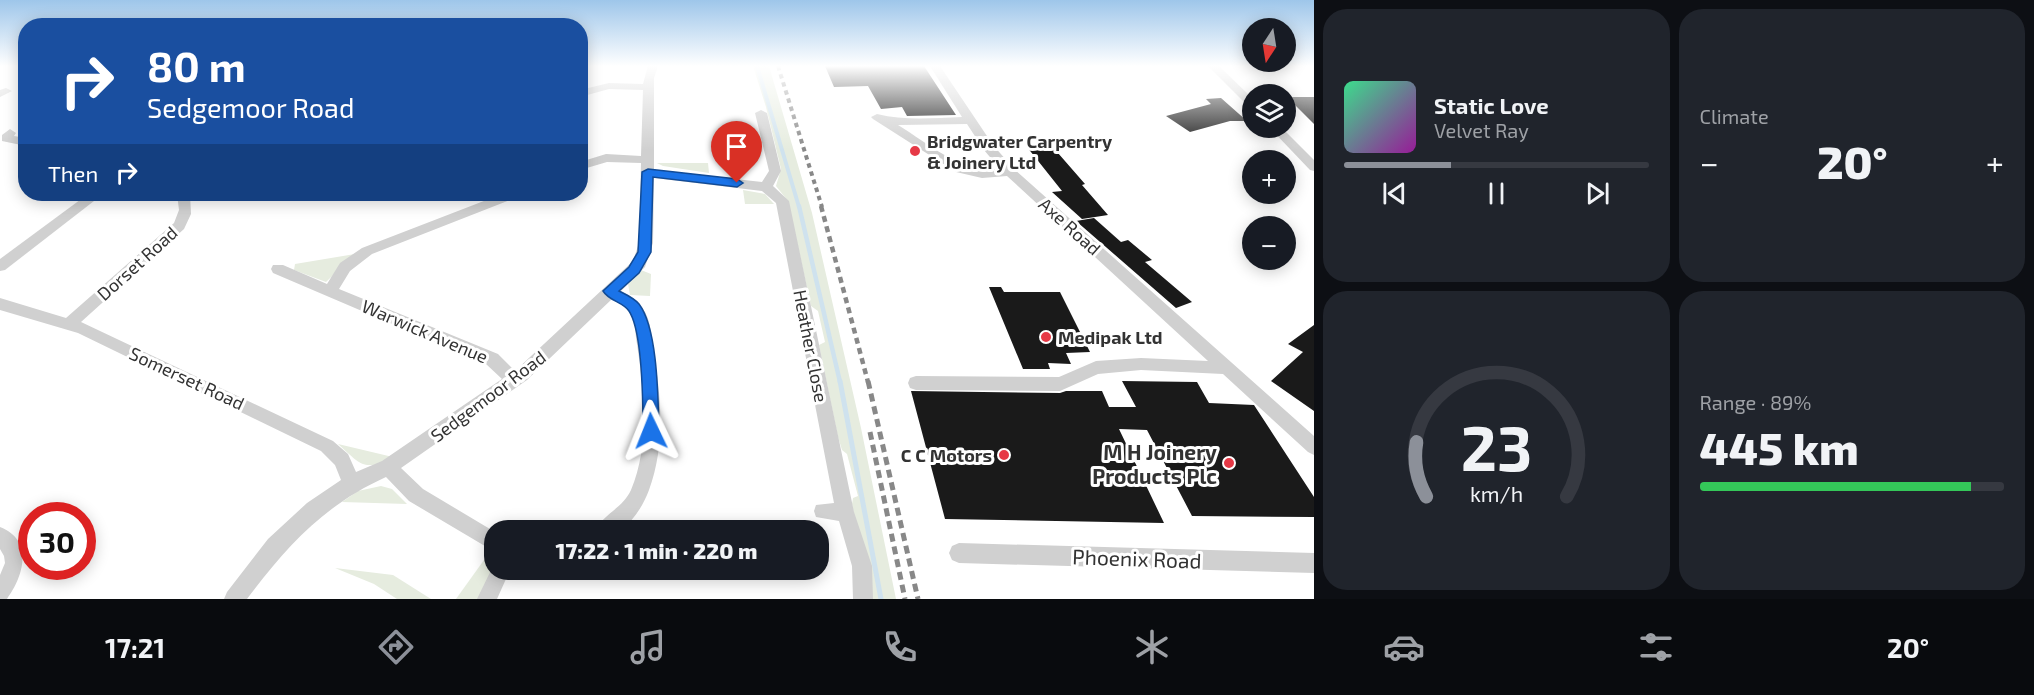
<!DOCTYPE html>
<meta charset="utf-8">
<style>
:root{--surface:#171b24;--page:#20242c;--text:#f1f3f6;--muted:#9ea1a6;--line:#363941;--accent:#8c9099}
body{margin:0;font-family:"Exo 2",sans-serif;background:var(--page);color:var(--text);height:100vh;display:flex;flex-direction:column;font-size:22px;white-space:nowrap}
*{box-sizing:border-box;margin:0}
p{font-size:20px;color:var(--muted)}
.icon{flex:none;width:33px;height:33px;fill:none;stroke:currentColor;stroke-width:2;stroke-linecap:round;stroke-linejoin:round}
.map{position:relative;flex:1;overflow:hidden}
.panel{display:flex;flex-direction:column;gap:9px;padding:9px;background:#0d0f14;width:720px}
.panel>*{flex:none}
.guide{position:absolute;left:18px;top:18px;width:570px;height:183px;border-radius:24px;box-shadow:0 3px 15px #0003;background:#1a4fa0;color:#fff;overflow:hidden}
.needle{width:39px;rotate:192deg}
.fabs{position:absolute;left:1242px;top:18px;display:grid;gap:12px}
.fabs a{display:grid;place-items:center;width:54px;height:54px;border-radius:50%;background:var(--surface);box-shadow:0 3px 15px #0003;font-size:30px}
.speed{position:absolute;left:18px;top:502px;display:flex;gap:12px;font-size:30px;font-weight:700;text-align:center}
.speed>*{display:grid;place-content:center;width:78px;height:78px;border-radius:50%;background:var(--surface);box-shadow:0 3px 15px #0003;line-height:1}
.speed .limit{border:9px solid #d22;background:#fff;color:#111}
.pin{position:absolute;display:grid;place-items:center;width:51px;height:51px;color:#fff;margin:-62px -26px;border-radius:50% 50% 50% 0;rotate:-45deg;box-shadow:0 0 6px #0007}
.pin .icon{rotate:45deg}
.me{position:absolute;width:66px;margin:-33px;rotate:358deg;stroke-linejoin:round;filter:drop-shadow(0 0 4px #0008)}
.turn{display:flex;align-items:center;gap:21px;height:126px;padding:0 30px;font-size:27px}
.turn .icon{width:78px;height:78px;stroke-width:2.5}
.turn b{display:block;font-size:42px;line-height:51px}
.then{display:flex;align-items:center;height:57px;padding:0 30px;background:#0003;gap:12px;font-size:22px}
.big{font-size:45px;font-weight:800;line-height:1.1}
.panel .card{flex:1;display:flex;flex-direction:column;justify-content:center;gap:9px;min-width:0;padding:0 21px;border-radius:24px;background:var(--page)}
.panel .dial{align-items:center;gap:0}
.dial svg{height:156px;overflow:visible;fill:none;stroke:var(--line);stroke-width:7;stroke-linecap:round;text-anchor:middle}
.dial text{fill:var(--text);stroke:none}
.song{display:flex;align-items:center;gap:18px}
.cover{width:72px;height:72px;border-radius:9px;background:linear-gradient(135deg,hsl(150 70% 55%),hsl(300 70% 35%))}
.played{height:6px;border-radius:3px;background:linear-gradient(90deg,var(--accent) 35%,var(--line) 35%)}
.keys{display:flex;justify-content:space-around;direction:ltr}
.heat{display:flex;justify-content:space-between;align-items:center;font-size:33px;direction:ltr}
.charge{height:9px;border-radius:4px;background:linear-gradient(90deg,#34c759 89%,var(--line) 0)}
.panel .tiles{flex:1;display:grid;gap:9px;grid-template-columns:repeat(2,1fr)}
.trip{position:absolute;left:484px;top:520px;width:345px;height:60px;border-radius:24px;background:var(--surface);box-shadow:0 3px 15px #0003;font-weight:800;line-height:60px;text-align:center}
.menu{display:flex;height:96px;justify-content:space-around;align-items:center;background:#090b0e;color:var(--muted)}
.menu .icon{width:42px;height:42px}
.menu .current{color:var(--accent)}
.menu b{font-size:27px;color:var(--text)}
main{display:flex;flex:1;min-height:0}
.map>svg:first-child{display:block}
.green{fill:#e6ecdf}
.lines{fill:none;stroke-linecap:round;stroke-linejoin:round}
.stream-far2{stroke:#cfe2ee;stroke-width:4}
.stream-far1{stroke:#cfe2ee;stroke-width:4.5}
.stream{stroke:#cfe2ee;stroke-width:5}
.building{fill:#1a1a1a}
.minor{fill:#d0d0d0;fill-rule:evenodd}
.rail-far2{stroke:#888;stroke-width:4;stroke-dasharray:4.5 4;stroke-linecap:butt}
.rail-far1{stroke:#888;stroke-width:4.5;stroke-dasharray:6 4.5;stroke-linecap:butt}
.rail{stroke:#888;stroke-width:5;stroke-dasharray:8 5;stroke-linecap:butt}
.route{fill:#1a73e8;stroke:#114b97;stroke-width:1.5}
.poi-dot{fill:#e63946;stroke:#fff;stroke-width:2}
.labels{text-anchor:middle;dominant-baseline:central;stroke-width:6;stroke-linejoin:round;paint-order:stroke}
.poi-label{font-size:18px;font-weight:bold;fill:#333;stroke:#fff;text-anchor:start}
.street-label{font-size:18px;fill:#333;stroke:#fff}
.near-poi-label{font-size:21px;font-weight:bold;fill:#333;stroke:#fff;text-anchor:end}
.near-street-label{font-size:21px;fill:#333;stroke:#fff}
</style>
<main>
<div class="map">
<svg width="1314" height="599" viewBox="0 0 1314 599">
<rect width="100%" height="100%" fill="#fff"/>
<!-- green -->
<g class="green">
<polygon points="753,66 769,66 812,213 861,428 896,599 870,599 852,504 853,498 858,496 847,454 842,450 838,437 819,345 825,342 818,311 811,306 788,201 776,186 781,169 766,107"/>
<polygon points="657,163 708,163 709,173 663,166"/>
<polygon points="743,190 765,194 774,204 745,204"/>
<polygon points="355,254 326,282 294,270 295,264"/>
<polygon points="641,270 651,274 650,296 630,295 628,284"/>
<path d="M338 444 397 458C361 471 363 466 338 444Z"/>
<polygon points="381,486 392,489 407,504 342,502 358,491"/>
<polygon points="489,553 495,556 495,564 480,599 456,599"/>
<polygon points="335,568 393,575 431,599 397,599 374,584"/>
</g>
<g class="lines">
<!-- stream-far2 -->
<polyline class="stream-far2" points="757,66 799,207"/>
<!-- stream-far1 -->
<polyline class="stream-far1" points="799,206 840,382"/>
<!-- stream -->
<polyline class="stream" points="840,381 881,599"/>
</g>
<!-- building -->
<g class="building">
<polygon points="825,66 924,66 956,115 907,116 902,107 881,109 868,86 834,87"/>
<polygon points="1287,97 1314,97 1314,124"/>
<polygon points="1221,98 1247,121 1230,121 1190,132 1166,116 1211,104 1206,99"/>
<polygon points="1051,145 1085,184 1082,185 1108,215 1082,219 1052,192 1062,191 1027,147"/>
<polygon points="1094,218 1121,242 1128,240 1152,260 1145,262 1192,302 1176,308 1076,221"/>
<polygon points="989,287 1001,287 1004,292 1060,292 1090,352 1066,353 1071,364 1048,363 1050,369 1023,369"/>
<polygon points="1314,325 1314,411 1271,381 1303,352 1288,344"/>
<polygon points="1122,381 1197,382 1209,403 1254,405 1314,497 1314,517 1192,516 1147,430 1119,429 1164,523 945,519 911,391 1060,393 1066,391 1102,391 1109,407 1136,407"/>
</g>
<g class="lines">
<!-- minor -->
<g class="minor">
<path d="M648 66H658L654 78V170L762 182 769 171 755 113 761 110 767 113 781 171 773 186 789 201 854 512 872 566 873 599H853L852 566 839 521 816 517 814 511 816 505 834 503 776 203 762 191 654 178 653 243 645 267 621 291C631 296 639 301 645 312 651 323 651 335 653 348 661 395 666 444 649 490 643 506 634 520 620 531H595C602 515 623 508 631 490 650 445 644 391 637 344 635 334 636 322 630 313 626 307 619 303 612 299L527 380 401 468 423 489 495 532V552L409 501 386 477C324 505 287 546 247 599H224L227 592 268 539 307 503 341 480 335 465 321 451 78 333 0 310V298L66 318 174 223 179 210 177 194H190L191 214 184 229 81 322 333 441 348 454 356 472 382 461 502 379 486 364 273 273 271 269 273 265H283L327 284 340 263 362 248 502 194H519L518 197 372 254 350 271 339 289 498 354 515 371 633 261 639 243 641 163 607 162 580 170V162L606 154 641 156 643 90 609 89 580 97V90L609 83 643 84Z"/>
<path d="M930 66H940L993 145 1014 169 1314 436V455L1308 452 1223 374 1141 370 1098 374 1060 391 916 390 910 388 908 383 910 378 916 376 1059 377 1096 361 1141 358 1208 361 1007 176 982 178 956 172 873 119 871 117 877 114C905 121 933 118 962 117ZM967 124 984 150 1000 169C959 172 932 146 898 125Z"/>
<polygon points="1208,66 1219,66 1252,98 1252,107 1248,106"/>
<polygon points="6,88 12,91 0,97 0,90"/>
<polygon points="1270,128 1282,128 1314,160 1314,171 1310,170"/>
<polygon points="10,129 16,133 14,136 26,138 26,146 2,141 2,135"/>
<polygon points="88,194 103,194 5,270 0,271 0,259"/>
<path d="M0 527C34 540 24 576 7 599H0V575L5 563 4 556 0 549Z"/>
<polygon points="959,543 1314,553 1314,573 959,563 952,560 949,553 952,546"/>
<polygon points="495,562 495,570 510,570 497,599 477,599"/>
</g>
<!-- rail-far2 -->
<polyline class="rail-far2" points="778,66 822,207"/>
<!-- rail-far1 -->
<polyline class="rail-far1" points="821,206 868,382"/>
<!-- rail -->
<g class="rail">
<polyline points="868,381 918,599"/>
<polyline points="870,432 905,599"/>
</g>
</g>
<!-- sky -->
<linearGradient id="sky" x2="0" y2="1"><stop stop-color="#9ec6ea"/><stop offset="0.44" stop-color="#fff"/><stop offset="1" stop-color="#fff" stop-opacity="0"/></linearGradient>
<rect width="1314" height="150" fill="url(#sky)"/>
<!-- route -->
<path class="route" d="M648 169 737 179 743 183 737 187 653 177 651 252 639 273 619 291C625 294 634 298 639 304 658 329 658 399 659 431L657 436 651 438 646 436 643 431C643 404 643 332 629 311 623 302 609 301 603 291L629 267 638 252 642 172Z"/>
<!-- markers -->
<g class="poi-dot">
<circle cx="915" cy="151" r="6"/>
<circle cx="1046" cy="337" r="6"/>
<circle cx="1004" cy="455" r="6"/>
<circle cx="1229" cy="463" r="6"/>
</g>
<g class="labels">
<!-- poi labels -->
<g class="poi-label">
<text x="927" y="141">Bridgwater Carpentry<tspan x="927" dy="21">&amp; Joinery Ltd</tspan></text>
<text x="1058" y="337">Medipak Ltd</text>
<text x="992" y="455" text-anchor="end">C C Motors</text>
</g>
<!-- street labels -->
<g class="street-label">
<text transform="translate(1070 226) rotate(42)">Axe Road</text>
<text transform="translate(137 263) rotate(-42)">Dorset Road</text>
<text transform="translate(425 331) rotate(23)">Warwick Avenue</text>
<text transform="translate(811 346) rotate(79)">Heather Close</text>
<text transform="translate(187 378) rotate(25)">Somerset Road</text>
<text transform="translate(488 396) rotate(-37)">Sedgemoor Road</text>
</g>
<!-- near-poi labels -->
<g class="near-poi-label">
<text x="1217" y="451">M H Joinery<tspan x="1217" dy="24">Products Plc</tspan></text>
</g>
<!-- near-street labels -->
<g class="near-street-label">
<text transform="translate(1137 558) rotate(2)">Phoenix Road</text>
</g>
</g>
</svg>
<div class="fabs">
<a><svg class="needle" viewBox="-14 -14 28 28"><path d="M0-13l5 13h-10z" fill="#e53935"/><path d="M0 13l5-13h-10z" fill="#9ea1a6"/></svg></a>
<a><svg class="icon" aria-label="layers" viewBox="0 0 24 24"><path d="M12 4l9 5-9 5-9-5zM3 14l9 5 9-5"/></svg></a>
<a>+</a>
<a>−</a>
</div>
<div class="speed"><div class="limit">30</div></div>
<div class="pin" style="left:737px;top:183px;background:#d93025"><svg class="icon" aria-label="arrive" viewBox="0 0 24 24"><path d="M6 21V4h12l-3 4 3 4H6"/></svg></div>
<svg class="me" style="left:651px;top:431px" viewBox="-20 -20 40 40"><path d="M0-17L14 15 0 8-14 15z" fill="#1a73e8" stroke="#fff" stroke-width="4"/></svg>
<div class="trip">17:22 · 1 min · 220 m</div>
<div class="guide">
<div class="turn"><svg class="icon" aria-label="right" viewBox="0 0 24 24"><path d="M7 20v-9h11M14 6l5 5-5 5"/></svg><div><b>80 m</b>Sedgemoor Road</div></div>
<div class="then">Then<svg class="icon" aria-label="right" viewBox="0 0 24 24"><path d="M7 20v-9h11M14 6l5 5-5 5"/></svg></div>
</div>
</div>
<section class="panel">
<div class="tiles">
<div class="card">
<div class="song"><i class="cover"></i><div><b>Static Love</b><p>Velvet Ray</p></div></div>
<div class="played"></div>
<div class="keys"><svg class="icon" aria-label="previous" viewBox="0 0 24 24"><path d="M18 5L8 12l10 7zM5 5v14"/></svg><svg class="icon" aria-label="pause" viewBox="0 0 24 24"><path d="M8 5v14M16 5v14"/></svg><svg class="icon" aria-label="next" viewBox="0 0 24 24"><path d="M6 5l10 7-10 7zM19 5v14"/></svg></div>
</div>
<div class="card"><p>Climate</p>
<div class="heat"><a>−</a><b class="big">20°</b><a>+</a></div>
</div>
<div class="card dial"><svg viewBox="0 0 100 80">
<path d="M14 69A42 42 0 1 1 86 69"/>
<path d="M14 69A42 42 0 0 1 9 41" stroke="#8c9099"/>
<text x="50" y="56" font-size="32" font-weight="700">23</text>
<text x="50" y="72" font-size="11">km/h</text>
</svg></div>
<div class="card"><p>Range · 89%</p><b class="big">445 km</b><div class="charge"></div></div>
</div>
</section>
</main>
<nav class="menu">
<b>17:21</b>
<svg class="icon current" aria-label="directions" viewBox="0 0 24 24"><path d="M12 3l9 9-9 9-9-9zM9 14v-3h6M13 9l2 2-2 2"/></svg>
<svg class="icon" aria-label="music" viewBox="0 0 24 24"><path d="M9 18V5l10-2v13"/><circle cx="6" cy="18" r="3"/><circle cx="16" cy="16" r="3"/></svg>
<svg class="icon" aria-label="phone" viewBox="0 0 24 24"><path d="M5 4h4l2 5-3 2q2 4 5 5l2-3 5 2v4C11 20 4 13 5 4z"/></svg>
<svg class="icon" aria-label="climate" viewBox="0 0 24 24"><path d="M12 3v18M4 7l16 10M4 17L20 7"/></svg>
<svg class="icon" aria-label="car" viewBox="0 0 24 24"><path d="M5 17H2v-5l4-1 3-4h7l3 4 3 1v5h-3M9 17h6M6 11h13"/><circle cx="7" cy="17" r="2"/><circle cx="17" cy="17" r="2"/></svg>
<svg class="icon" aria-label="filters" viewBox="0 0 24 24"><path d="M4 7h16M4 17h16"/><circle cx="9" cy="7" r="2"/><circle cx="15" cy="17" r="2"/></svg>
<b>20°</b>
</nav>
